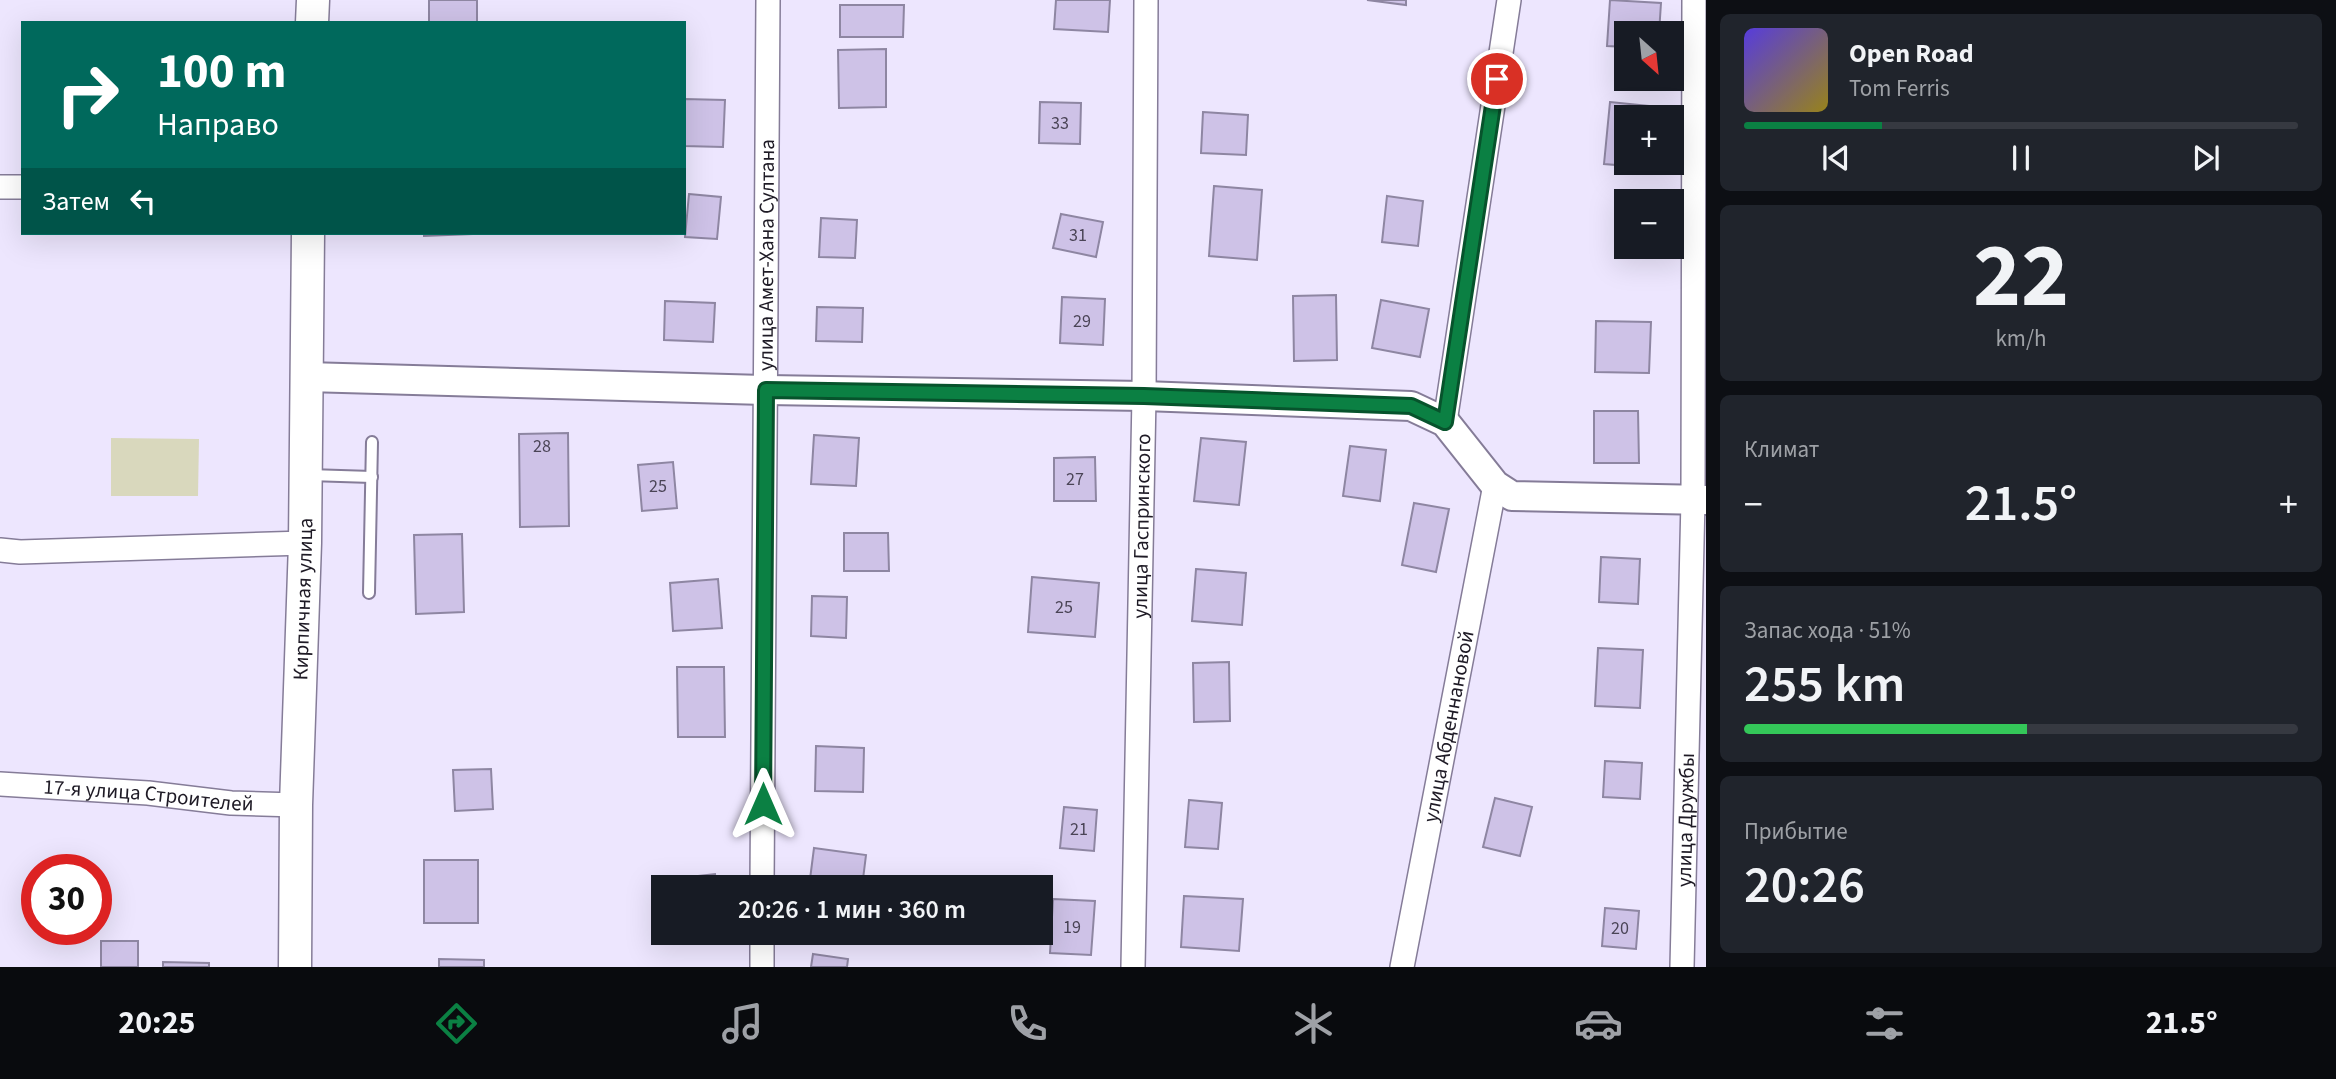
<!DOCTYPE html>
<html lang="ru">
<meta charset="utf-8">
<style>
:root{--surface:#171b24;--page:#20242c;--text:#f1f3f6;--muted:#9ea1a6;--line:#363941;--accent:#0b8043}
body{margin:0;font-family:"Source Sans 3",sans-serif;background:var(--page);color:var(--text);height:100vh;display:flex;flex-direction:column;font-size:26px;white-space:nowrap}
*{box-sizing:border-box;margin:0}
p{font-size:23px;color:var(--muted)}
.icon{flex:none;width:38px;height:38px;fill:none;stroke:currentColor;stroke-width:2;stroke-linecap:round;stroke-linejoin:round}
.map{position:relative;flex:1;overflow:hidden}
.panel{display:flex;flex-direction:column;gap:14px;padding:14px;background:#0d0f14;width:630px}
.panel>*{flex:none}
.top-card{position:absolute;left:21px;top:21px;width:665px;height:214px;border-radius:0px;box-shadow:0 7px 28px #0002;background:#00695c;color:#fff;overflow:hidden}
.needle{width:46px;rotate:153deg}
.tools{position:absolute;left:1614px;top:21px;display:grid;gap:14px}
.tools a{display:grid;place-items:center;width:70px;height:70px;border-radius:0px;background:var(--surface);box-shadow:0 7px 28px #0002;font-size:35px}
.speed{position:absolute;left:21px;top:854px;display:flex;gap:14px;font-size:35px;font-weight:700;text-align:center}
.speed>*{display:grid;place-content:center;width:91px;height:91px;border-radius:50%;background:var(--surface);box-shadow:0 7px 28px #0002;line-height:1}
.speed .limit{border:10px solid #d22;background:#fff;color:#111}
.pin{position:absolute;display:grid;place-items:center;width:60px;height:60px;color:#fff;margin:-30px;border:4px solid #fff;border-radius:50%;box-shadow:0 2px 7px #0007}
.me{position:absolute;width:77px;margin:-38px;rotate:0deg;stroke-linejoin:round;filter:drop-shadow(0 0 5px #0008)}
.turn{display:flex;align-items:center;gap:24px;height:147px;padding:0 21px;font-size:32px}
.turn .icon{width:91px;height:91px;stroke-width:2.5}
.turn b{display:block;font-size:49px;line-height:60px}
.then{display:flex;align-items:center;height:66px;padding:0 21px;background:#0003;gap:14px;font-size:26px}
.big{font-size:52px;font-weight:600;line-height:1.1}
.panel .tile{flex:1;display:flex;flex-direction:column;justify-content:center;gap:10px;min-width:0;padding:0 24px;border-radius:10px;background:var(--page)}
.panel .dial{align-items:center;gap:0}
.dial b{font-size:91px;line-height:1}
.song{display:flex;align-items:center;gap:21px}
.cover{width:84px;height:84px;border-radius:10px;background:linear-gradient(135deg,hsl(250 70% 55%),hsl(50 70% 35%))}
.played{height:7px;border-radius:4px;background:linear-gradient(90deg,var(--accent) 25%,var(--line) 25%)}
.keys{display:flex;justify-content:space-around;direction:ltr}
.heat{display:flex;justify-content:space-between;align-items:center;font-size:38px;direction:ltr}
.charge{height:10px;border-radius:5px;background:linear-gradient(90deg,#34c759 51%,var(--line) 0)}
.trip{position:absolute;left:651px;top:875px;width:402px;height:70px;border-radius:0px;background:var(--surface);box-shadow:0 7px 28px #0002;font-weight:600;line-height:70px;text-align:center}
.tabs{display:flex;height:112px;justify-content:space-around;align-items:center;background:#090b0e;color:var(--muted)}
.tabs .icon{width:49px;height:49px}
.tabs .on{color:var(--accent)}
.tabs b{font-size:32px;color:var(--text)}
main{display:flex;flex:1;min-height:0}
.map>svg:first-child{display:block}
.green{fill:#d9d8bd}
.building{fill:#cec2e7;stroke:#8e86a2;stroke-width:2}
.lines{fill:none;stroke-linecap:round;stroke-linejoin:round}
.service-casing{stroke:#857c98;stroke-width:14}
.minor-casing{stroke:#857c98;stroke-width:26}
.tertiary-casing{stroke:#857c98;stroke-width:32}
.secondary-casing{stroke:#857c98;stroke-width:35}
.service{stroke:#fff;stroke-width:10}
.minor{stroke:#fff;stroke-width:23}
.tertiary{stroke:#fff;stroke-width:28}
.secondary{stroke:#fff;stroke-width:32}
.route-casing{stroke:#07532c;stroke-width:18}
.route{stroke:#0b8043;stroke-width:12}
.labels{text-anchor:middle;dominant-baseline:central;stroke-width:5;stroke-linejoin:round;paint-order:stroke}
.number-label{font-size:18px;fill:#4a4456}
.street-label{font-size:21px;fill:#1e1a25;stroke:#ede6fe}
</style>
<main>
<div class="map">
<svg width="1706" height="967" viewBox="0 0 1706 967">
<rect width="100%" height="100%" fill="#ede6fe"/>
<!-- green -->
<polygon class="green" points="111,438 199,439 198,496 111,496"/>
<!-- building -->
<g class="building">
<rect x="429" y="0" width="48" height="23"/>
<polygon points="1056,0 1110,0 1108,32 1054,29"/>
<polygon points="1367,0 1406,0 1406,5"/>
<polygon points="1610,0 1661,3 1659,33 1626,33 1626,47 1607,46"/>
<polygon points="840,5 904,5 903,37 840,37"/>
<polygon points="886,49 886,107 839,108 838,50"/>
<polygon points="684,99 725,100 723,147 684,146"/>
<polygon points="1040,102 1081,103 1080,144 1039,143"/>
<polygon points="1610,102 1658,107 1657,117 1626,117 1626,163 1653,163 1653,168 1604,164"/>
<polygon points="1203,112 1248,115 1246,155 1201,153"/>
<polygon points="1214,186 1262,190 1257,260 1209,256"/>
<polygon points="689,194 721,197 717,239 685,237"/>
<polygon points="1387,196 1423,201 1418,246 1382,242"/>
<polygon points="1061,214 1103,222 1096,257 1053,248"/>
<polygon points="821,218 857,220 855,258 819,257"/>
<polygon points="424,233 472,233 472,234 424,236"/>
<polygon points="1336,295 1337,360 1294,361 1293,296"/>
<polygon points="1062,297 1105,299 1103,345 1060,343"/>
<polygon points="1381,300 1429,309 1420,357 1372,348"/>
<polygon points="665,301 715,303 713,342 664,340"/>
<polygon points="817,307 863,308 862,342 816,341"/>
<polygon points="1596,321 1651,322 1649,373 1595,372"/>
<polygon points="1594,411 1638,411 1639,463 1594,463"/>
<polygon points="568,433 569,526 520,527 519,434"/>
<polygon points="814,435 859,438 856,486 811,484"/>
<polygon points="1201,438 1246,442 1239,505 1194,501"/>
<polygon points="1350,446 1386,450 1380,501 1343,496"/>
<polygon points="1095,457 1096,501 1054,501 1054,458"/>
<polygon points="673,462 677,508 642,511 638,465"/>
<polygon points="1414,503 1449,509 1436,572 1402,565"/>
<polygon points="844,533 888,533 889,571 844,571"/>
<polygon points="462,534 464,612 416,614 414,535"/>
<polygon points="1601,557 1640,559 1638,604 1599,602"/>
<polygon points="1196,569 1246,573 1242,625 1192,621"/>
<polygon points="1032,577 1099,583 1095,637 1028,632"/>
<polygon points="718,579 722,628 673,631 670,583"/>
<polygon points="812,596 847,597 846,638 811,636"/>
<polygon points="1598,648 1643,650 1640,708 1595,706"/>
<polygon points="1229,662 1230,721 1194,722 1193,663"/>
<polygon points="677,667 724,667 725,737 678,737"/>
<polygon points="816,746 864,748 863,792 815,791"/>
<polygon points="1605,761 1642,763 1640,799 1603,797"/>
<polygon points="491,769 493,809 455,811 453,770"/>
<polygon points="1495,798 1532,807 1520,856 1483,847"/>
<polygon points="1189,800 1222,803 1218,849 1185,847"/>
<polygon points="1064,807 1097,810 1094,851 1060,848"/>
<polygon points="814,848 866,855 862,887 809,887"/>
<rect x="424" y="860" width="54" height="63"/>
<polygon points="715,874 716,887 664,887 663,880"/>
<polygon points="1184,896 1243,899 1239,951 1181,947"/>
<polygon points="1053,899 1095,901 1091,955 1050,953"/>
<polygon points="1605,908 1639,911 1636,949 1602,946"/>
<polygon points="669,933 721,933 722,937 670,943"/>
<rect x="101" y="941" width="37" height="26"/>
<polygon points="813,954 848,959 847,967 811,967"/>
<polygon points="439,959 484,960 484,967 439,967"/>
<polygon points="163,962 209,963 209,967 163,967"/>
</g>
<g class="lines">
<!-- service casing -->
<g class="service-casing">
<g id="service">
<polyline points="309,475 372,477"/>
<polyline points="369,593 372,442"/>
</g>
</g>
<!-- minor casing -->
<g class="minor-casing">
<g id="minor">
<polyline points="0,187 23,187"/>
<polyline points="1445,422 1509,0"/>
<polyline points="0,550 20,552 305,543"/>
<path id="s1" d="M0 784 148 793 231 803 296 805"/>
<path id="s2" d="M762 887 768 0"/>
<polyline points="762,967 762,933"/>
<path id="s3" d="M1133 967 1144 396 1146 0"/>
<path id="s4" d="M1402 967 1495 485"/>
<path id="s5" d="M1682 967 1693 500 1694 0"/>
</g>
</g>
<!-- tertiary casing -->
<g class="tertiary-casing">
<polyline id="tertiary" points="307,377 767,390 1144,396 1411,406 1445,422 1495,485 1512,496 1706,500"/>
</g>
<!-- secondary casing -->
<g class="secondary-casing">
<g id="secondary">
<polyline points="312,23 313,0"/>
<path id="s6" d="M295 967 296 805 305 543 308 233"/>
</g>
</g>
<!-- service -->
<use href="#service" class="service"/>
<!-- minor -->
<use href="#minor" class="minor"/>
<!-- tertiary -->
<use href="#tertiary" class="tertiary"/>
<!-- secondary -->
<use href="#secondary" class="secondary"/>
</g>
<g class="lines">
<!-- route casing -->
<g class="route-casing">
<polyline id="route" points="763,804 766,390 1144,396 1411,406 1445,422 1497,79"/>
</g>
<!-- route -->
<use href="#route" class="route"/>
</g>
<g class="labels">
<!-- number labels -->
<g class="number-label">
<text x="1060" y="123">33</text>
<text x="1078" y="235">31</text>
<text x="1082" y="321">29</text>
<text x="542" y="446">28</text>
<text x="1075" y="479">27</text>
<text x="658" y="486">25</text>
<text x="1064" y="607">25</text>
<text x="1079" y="829">21</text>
<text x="1072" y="927">19</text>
<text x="1620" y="928">20</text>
</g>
<!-- street labels -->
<g class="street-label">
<text stroke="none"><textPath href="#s2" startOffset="632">улица Амет-Хана Султана</textPath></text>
<text stroke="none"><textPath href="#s3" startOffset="441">улица Гаспринского</textPath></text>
<text stroke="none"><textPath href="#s6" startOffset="368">Кирпичная улица</textPath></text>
<text stroke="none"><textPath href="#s4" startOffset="245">улица Абденнановой</textPath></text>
<text stroke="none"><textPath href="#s1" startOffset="149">17-я улица Строителей</textPath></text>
<text stroke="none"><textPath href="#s5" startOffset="147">улица Дружбы</textPath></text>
</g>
</g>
</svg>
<div class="tools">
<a><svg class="needle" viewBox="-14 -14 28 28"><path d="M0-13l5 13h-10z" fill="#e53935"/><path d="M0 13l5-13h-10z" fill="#9ea1a6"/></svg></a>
<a>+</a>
<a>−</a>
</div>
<div class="speed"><div class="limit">30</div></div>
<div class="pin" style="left:1497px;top:79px;background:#d93025"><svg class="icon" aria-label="arrive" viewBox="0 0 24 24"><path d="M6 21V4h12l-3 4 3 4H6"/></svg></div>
<svg class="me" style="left:763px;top:804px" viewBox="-20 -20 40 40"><path d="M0-17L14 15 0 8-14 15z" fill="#0b8043" stroke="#fff" stroke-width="4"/></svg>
<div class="trip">20:26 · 1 мин · 360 m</div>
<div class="top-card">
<div class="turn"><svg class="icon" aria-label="right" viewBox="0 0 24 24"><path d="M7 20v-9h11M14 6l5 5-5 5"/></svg><div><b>100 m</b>Направо</div></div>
<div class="then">Затем<svg class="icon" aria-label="left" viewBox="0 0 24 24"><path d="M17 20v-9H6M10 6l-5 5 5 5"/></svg></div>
</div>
</div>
<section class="panel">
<div class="tile">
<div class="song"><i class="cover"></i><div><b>Open Road</b><p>Tom Ferris</p></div></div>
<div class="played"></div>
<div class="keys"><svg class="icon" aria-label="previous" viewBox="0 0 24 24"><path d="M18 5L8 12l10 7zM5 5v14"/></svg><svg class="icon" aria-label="pause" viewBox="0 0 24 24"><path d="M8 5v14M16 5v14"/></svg><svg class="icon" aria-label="next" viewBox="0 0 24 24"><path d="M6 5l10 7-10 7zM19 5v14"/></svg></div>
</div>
<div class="tile dial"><b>22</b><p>km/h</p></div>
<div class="tile"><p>Климат</p>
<div class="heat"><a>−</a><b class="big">21.5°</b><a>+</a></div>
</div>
<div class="tile"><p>Запас хода · 51%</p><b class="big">255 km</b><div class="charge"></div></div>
<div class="tile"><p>Прибытие</p><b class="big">20:26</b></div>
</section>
</main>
<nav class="tabs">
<b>20:25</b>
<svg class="icon on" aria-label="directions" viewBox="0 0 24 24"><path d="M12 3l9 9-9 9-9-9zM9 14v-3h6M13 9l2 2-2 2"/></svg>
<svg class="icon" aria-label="music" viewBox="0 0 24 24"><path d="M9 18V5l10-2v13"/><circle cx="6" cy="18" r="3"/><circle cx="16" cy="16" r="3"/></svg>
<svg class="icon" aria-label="phone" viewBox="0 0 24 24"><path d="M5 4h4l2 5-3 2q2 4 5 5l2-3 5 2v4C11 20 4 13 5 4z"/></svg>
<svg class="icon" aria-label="climate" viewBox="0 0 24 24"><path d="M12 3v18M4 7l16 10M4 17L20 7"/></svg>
<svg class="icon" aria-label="car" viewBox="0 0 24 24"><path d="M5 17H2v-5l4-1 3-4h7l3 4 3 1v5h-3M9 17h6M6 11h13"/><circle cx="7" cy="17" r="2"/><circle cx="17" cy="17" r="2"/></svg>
<svg class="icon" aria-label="filters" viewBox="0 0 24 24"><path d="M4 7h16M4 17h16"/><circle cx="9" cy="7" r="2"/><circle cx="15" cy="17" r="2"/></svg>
<b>21.5°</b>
</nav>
